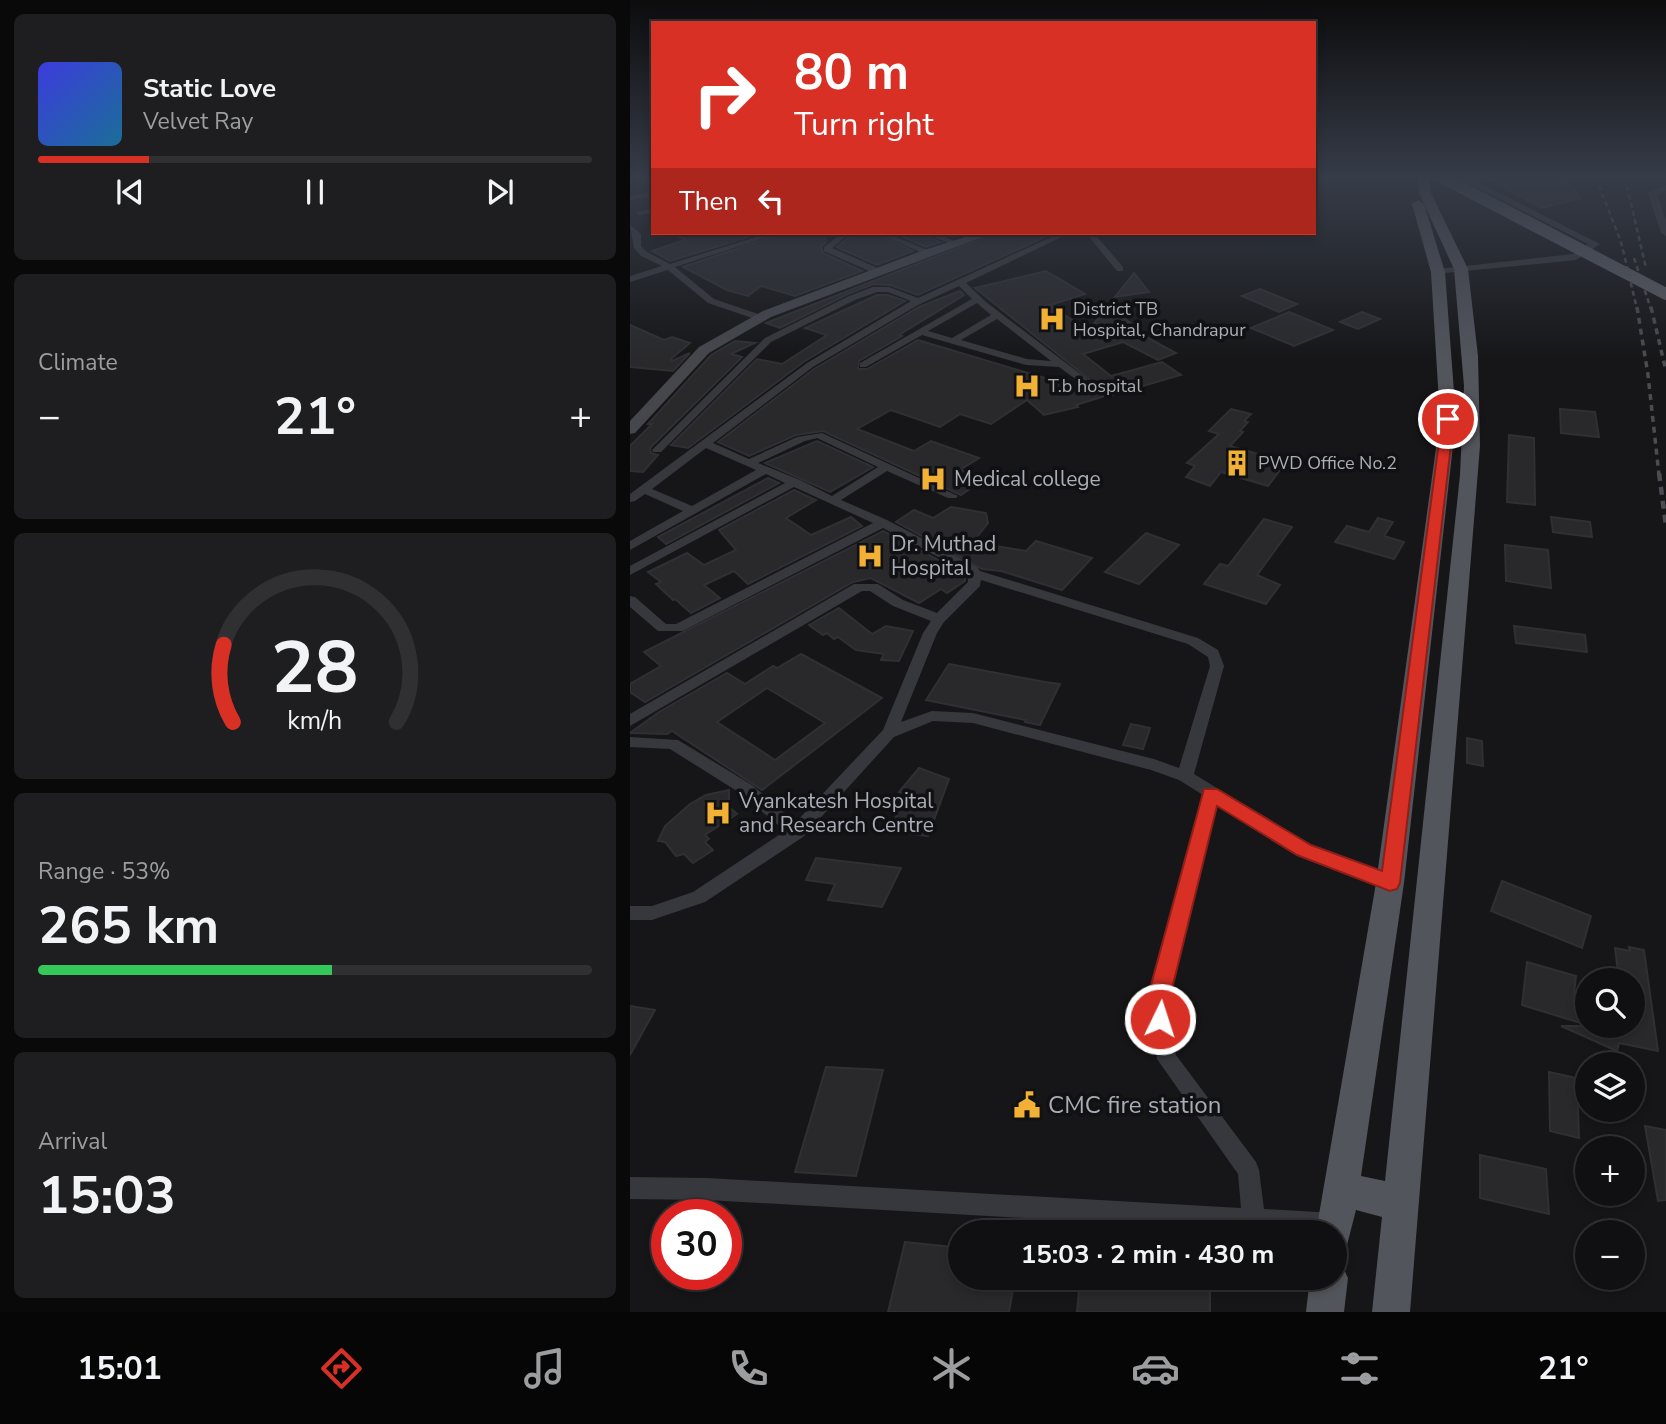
<!DOCTYPE html>
<meta charset="utf-8">
<style>
:root{--surface:#101012;--page:#1e1e20;--text:#f1f3f6;--muted:#9c9d9f;--line:#303032;--accent:#d93025}
body{margin:0;font-family:"Nunito Sans",sans-serif;background:var(--page);color:var(--text);height:100vh;display:flex;flex-direction:column;font-size:26px;white-space:nowrap}
*{box-sizing:border-box;margin:0}
p{font-size:23px;color:var(--muted)}
.icon{flex:none;width:38px;height:38px;fill:none;stroke:currentColor;stroke-width:2;stroke-linecap:round;stroke-linejoin:round}
.map{position:relative;flex:1;overflow:hidden}
.panel{display:flex;flex-direction:column;gap:14px;padding:14px;background:#09090a;width:630px}
.panel>*{flex:none}
.guide{position:absolute;left:21px;top:21px;width:665px;height:214px;border-radius:0px;box-shadow:0 4px 10px #0003,0 0 0 2px var(--line);background:#d93025;color:#fff;overflow:hidden}
.buttons{position:absolute;left:945px;top:968px;display:grid;gap:14px}
.buttons a{display:grid;place-items:center;width:70px;height:70px;border-radius:50%;background:var(--surface);box-shadow:0 4px 10px #0003,0 0 0 2px var(--line);font-size:35px}
.speed{position:absolute;left:21px;top:1199px;display:flex;gap:14px;font-size:35px;font-weight:700;text-align:center}
.speed>*{display:grid;place-content:center;width:91px;height:91px;border-radius:50%;background:var(--surface);box-shadow:0 4px 10px #0003,0 0 0 2px var(--line);line-height:1}
.speed .limit{border:10px solid #d22;background:#fff;color:#111}
.pin{position:absolute;display:grid;place-items:center;width:60px;height:60px;color:#fff;margin:-30px;border:4px solid #fff;border-radius:50%;box-shadow:0 2px 7px #0007}
.me{position:absolute;width:77px;margin:-38px;rotate:4deg;stroke-linejoin:round;filter:drop-shadow(0 0 5px #0008)}
.turn{display:flex;align-items:center;gap:24px;height:147px;padding:0 28px;font-size:32px}
.turn .icon{width:91px;height:91px;stroke-width:2.5}
.turn b{display:block;font-size:49px;line-height:60px}
.then{display:flex;align-items:center;height:66px;padding:0 28px;background:#0003;gap:14px;font-size:26px}
.big{font-size:52px;font-weight:700;line-height:1.1}
.panel .card{flex:1;display:flex;flex-direction:column;justify-content:center;gap:10px;min-width:0;padding:0 24px;border-radius:10px;background:var(--page)}
.panel .dial{align-items:center;gap:0}
.dial svg{height:182px;overflow:visible;fill:none;stroke:var(--line);stroke-width:7;stroke-linecap:round;text-anchor:middle}
.dial text{fill:var(--text);stroke:none}
.song{display:flex;align-items:center;gap:21px}
.cover{width:84px;height:84px;border-radius:10px;background:linear-gradient(135deg,hsl(240 70% 55%),hsl(200 70% 35%))}
.played{height:7px;border-radius:4px;background:linear-gradient(90deg,var(--accent) 20%,var(--line) 20%)}
.keys{display:flex;justify-content:space-around;direction:ltr}
.heat{display:flex;justify-content:space-between;align-items:center;font-size:38px;direction:ltr}
.charge{height:10px;border-radius:5px;background:linear-gradient(90deg,#34c759 53%,var(--line) 0)}
.trip{position:absolute;left:318px;top:1220px;width:399px;height:70px;border-radius:35px;background:var(--surface);box-shadow:0 4px 10px #0003,0 0 0 2px var(--line);font-weight:700;line-height:70px;text-align:center}
.dock{display:flex;height:112px;justify-content:space-around;align-items:center;background:#060607;color:var(--muted)}
.dock .icon{width:49px;height:49px}
.dock .on{color:var(--accent)}
.dock b{font-size:32px;color:var(--text)}
main{display:flex;flex:1;min-height:0}
.map>svg:first-child{display:block}
.building{fill:#29292c;stroke:#303034;stroke-width:2;fill-rule:evenodd}
.lines{fill:none;stroke-linecap:round;stroke-linejoin:round}
.minor{fill:#37383d;fill-rule:evenodd}
.tertiary{fill:#37383d;fill-rule:evenodd}
.secondary{fill:#45474d;fill-rule:evenodd}
.primary{fill:#53555c;fill-rule:evenodd}
.rail-far2{stroke:#4a4c52;stroke-width:2.5;stroke-dasharray:5 3.5;stroke-linecap:butt}
.rail-far1{stroke:#4a4c52;stroke-width:3.5;stroke-dasharray:6 5;stroke-linecap:butt}
.rail{stroke:#4a4c52;stroke-width:4.5;stroke-dasharray:8 6;stroke-linecap:butt}
.trunk-bridge{stroke:#5b5e65;stroke-width:12}
.route{fill:#d93025;stroke:#8d1f18;stroke-width:2}
.labels{text-anchor:middle;dominant-baseline:central;stroke-width:7;stroke-linejoin:round;paint-order:stroke}
.far-poi-label{font-size:18px;fill:#a8adb8;stroke:#111113;text-anchor:start}
.poi-label{font-size:21px;fill:#a8adb8;stroke:#111113;text-anchor:start}
.near-poi-label{font-size:24px;fill:#a8adb8;stroke:#111113;text-anchor:start}
</style>
<main>
<section class="panel">
<div class="card">
<div class="song"><i class="cover"></i><div><b>Static Love</b><p>Velvet Ray</p></div></div>
<div class="played"></div>
<div class="keys"><svg class="icon" aria-label="previous" viewBox="0 0 24 24"><path d="M18 5L8 12l10 7zM5 5v14"/></svg><svg class="icon" aria-label="pause" viewBox="0 0 24 24"><path d="M8 5v14M16 5v14"/></svg><svg class="icon" aria-label="next" viewBox="0 0 24 24"><path d="M6 5l10 7-10 7zM19 5v14"/></svg></div>
</div>
<div class="card"><p>Climate</p>
<div class="heat"><a>−</a><b class="big">21°</b><a>+</a></div>
</div>
<div class="card dial"><svg viewBox="0 0 100 80">
<path d="M14 69A42 42 0 1 1 86 69"/>
<path d="M14 69A42 42 0 0 1 10 35" stroke="#d93025"/>
<text x="50" y="56" font-size="32" font-weight="700">28</text>
<text x="50" y="72" font-size="11">km/h</text>
</svg></div>
<div class="card"><p>Range · 53%</p><b class="big">265 km</b><div class="charge"></div></div>
<div class="card"><p>Arrival</p><b class="big">15:03</b></div>
</section>
<div class="map">
<svg width="1036" height="1312" viewBox="0 0 1036 1312">
<rect width="100%" height="100%" fill="#161618"/>
<!-- building -->
<g class="building">
<polygon points="856,178 934,178 951,198 912,208"/>
<polygon points="42,233 131,233 40,261 22,251 55,240"/>
<polygon points="153,233 195,233 196,242 191,247 193,253 232,271 165,296 131,286 118,296 97,290 53,267"/>
<polygon points="235,233 245,233 283,251 247,265 207,247 218,238"/>
<polygon points="263,233 291,233 310,242 296,247"/>
<polygon points="366,233 424,233 288,295 260,285 243,284 218,294 150,328 136,323"/>
<polygon points="416,271 455,294 420,305 458,331 473,312 486,313 501,323 498,327 546,353 528,360 493,342 453,354 481,376 532,362 551,375 513,386 510,384 480,396 345,288"/>
<polygon points="504,273 519,292 485,297"/>
<polygon points="630,289 667,304 649,312 612,296"/>
<polygon points="330,291 334,295 269,335 272,336 229,361 228,369 237,369 288,340 475,396 446,405 448,407 414,415 397,400 361,424 330,414 310,427 261,410 227,429 284,451 301,441 349,458 330,470 354,479 331,495 193,431 166,435 119,456 88,442 184,369 289,307"/>
<polygon points="247,295 258,295 275,301 175,361 58,448 41,445 127,359 152,364 197,335 175,328"/>
<polygon points="659,312 703,330 664,346 621,328"/>
<polygon points="732,312 750,319 728,329 710,322"/>
<polygon points="0,325 34,340 42,337 60,343 41,359 42,361 60,353 43,371 0,367"/>
<polygon points="105,341 125,343 101,354 112,357 20,448 21,453 28,455 13,472 0,471 0,446 22,424 18,424 81,355"/>
<polygon points="601,409 621,414 614,421 618,422 610,431 613,432 600,446 656,462 638,486 591,472 580,486 556,477 565,466 557,463 589,434 579,431"/>
<polygon points="930,409 965,412 969,437 931,433"/>
<polygon points="879,435 904,438 905,505 877,502"/>
<polygon points="187,441 243,467 200,492 135,463"/>
<polygon points="138,478 149,483 36,544 28,537"/>
<polygon points="164,490 186,500 156,518 181,535 221,517 232,526 118,584 104,571 74,585 90,598 61,613 45,599 43,600 26,584 31,582 18,572 57,553 74,565 106,550 89,530"/>
<polygon points="321,507 356,513 358,523 343,542 396,551 406,541 462,558 432,590 371,571 352,569 266,522 284,510 303,518"/>
<polygon points="921,517 960,522 962,537 923,532"/>
<polygon points="748,518 763,522 754,536 774,542 764,559 705,542 717,526 739,532"/>
<polygon points="634,519 662,527 627,575 650,585 636,604 574,584 590,564 598,566"/>
<polygon points="253,531 335,574 335,581 317,593 311,589 289,603 241,578 223,582 15,702 0,692 0,684 31,666 14,652"/>
<polygon points="516,533 549,545 509,584 475,572"/>
<polygon points="875,545 918,550 921,588 876,581"/>
<polygon points="209,608 242,634 256,626 283,631 269,661 251,660 254,654 226,650 208,637 204,639 197,633 193,635 179,625"/>
<polygon points="884,626 955,635 957,652 886,643"/>
<path d="M171 654 252 698 132 790 42 731 37 734 0 733 29 712 97 673 115 684 143 666 147 668ZM137 688 195 723 145 760 87 722Z"/>
<polygon points="319,664 415,682 430,684 410,725 395,722 396,720 296,700"/>
<polygon points="501,724 520,728 513,749 493,745"/>
<polygon points="837,738 852,741 853,766 837,763"/>
<polygon points="289,768 319,779 298,836 260,832 275,794 269,792"/>
<polygon points="99,790 99,807 107,814 75,835 79,839 75,842 83,850 63,863 54,854 46,856 35,842 28,841 35,826 60,804 76,795"/>
<polygon points="186,858 271,868 252,907 198,900 205,884 176,880"/>
<polygon points="872,881 961,916 952,948 861,911"/>
<polygon points="999,947 1014,950 1028,1051 989,1043 987,1051 931,1026 1003,1026 1003,980 989,980 985,948 1000,951"/>
<polygon points="897,962 946,976 944,994 957,1000 957,1025 892,1005"/>
<polygon points="0,1006 25,1010 0,1055"/>
<polygon points="196,1067 253,1070 226,1176 165,1172"/>
<polygon points="919,1072 947,1078 949,1138 920,1131"/>
<polygon points="1015,1126 1036,1130 1036,1200 1028,1201"/>
<polygon points="850,1155 916,1169 919,1214 850,1198"/>
<polygon points="275,1242 331,1248 331,1278 385,1278 379,1312 258,1312"/>
<polygon points="450,1279 580,1290 580,1312 447,1312"/>
</g>
<g class="lines">
<!-- minor -->
<g class="minor">
<polygon points="23,192 23,196 0,200 0,196"/>
<polygon points="23,208 23,212 10,215 6,213"/>
<polygon points="0,225 11,234 11,246 17,252 40,264 139,233 150,233 45,267 84,299 134,316 134,320 128,320 78,303 38,270 0,282 0,276 32,266 11,256 4,248"/>
<polygon points="212,233 220,233 202,248 252,270 252,274 246,274 194,251 194,247"/>
<polygon points="247,233 257,233 302,252 295,254"/>
<polygon points="294,233 305,233 330,243 323,245"/>
<path d="M430 233H440L336 283 356 302 457 379V383H451L429 367 396 365 292 335 236 367H230V363L342 299 329 286 288 305 183 367 83 443 119 459 167 437 192 433 328 496 326 498H318L257 471 211 500 257 520 347 567 350 571 568 638 588 650 594 666 564 774 680 845 766 878 769 883 766 888 760 890 668 855 587 804 540 989V1019L546 1055 626 1162 629 1170 634 1209 705 1213 713 1216 716 1224 713 1232 705 1235V1232L624 1231 77 1200 0 1199V1177L77 1178 611 1208 608 1174 527 1059 520 1019 522 989 573 795 549 780 521 770 343 723 303 721 264 737 173 837 75 902 22 920H0V906H22L63 892 155 831 110 793 40 749 0 747V737L48 740 122 785 166 822 253 730 293 633 301 621 263 606 240 591H232L0 726V714L224 584H248L273 600 307 613 338 582 337 572 253 528 53 631H28L0 607V596L5 597 36 624H46L243 523 164 487 0 575V566L155 483 136 474 0 550V541L53 511 15 494 5 501 0 502V494L177 363 281 301 258 292H247L225 300 141 342 31 452H23L22 450 135 338 219 296 243 287H259L288 298ZM347 303 361 315 322 338 298 331ZM367 319 421 361 397 359 331 340ZM187 438 248 467 202 496 170 480 128 463 175 441ZM76 448 126 470 62 506 22 489ZM351 580 558 644 578 657 580 666 549 768 524 759 343 713 302 711 271 722 307 633 314 622 350 586Z"/>
<polygon points="456,233 464,233 493,267 493,271 487,271"/>
</g>
<!-- tertiary -->
<g class="tertiary">
<polygon points="828,178 840,178 970,244 946,260 804,274 804,270 808,269 943,254 958,244"/>
<polygon points="1036,185 1036,191 1027,194 1036,220 1036,236 1031,233 1018,193"/>
</g>
<!-- secondary -->
<polygon class="secondary" points="348,233 363,233 141,317 79,353 5,433 0,434 0,421 69,347 133,311 294,250"/>
<!-- primary -->
<g class="primary">
<polygon points="787,178 799,178 801,193 838,269 848,356 850,446 780,1312 742,1312 752,1217 726,1210 717,1245 705,1250 705,1232 686,1232 746,883 810,419 801,272 782,204 788,200 794,204 815,272 826,419 774,883 731,1176 755,1181 830,475 834,386 824,269 789,193"/>
<polygon points="705,1262 712,1265 718,1278 714,1312 676,1312 680,1278 705,1278"/>
</g>
<!-- rail-far2 -->
<g class="rail-far2">
<polyline points="966,178 991,242 1007,309"/>
<polyline points="995,178 1016,268"/>
<polyline points="1004,258 1021,309"/>
</g>
<!-- rail-far1 -->
<g class="rail-far1">
<polyline points="1007,307 1018,375 1029,475"/>
<polyline points="1021,307 1036,371"/>
</g>
<!-- rail -->
<polyline class="rail" points="1029,473 1036,526"/>
<!-- trunk-bridge -->
<polyline class="trunk-bridge" points="813,178 1036,294"/>
</g>
<!-- sky -->
<linearGradient id="sky" x2="0" y2="1"><stop stop-color="#0c0c0d"/><stop offset="0.49" stop-color="#363c48"/><stop offset="1" stop-color="#363c48" stop-opacity="0"/></linearGradient>
<rect width="1036" height="362" fill="url(#sky)"/>
<!-- route -->
<polygon class="route" points="818,415 824,419 770,883 767,889 760,891 667,855 587,806 542,989 541,1019 538,1026 530,1029 522,1026 519,1019 520,989 574,789 587,789 681,845 752,871 812,419"/>
<!-- icons -->
<defs>
<g id="hospital-bare" transform="scale(2.1)"><path d="M-5-5h3v3.5h4V-5h3V5h-3V1.5h-4V5h-3Z" fill="#f2b134" stroke="#111113" stroke-width="2.5" paint-order="stroke"/></g>
<g id="building-bare" transform="scale(2.1)"><path d="M-4-6H4V6H1V3H-1V6H-4ZM-2.5-4.3h1.7v1.8h-1.7ZM.8-4.3h1.7v1.8H.8ZM-2.5-1h1.7V.8h-1.7ZM.8-1h1.7V.8H.8Z" fill="#f2b134" stroke="#111113" stroke-width="2.5" paint-order="stroke"/></g>
<g id="civic-bare" transform="scale(2.1)"><path d="M-.6-6.5H3V-4.5H.6V-3L4-1V1h2V6H-6V1h2V-1L-.6-3ZM-1.2 2.5V6h2.4V2.5Z" fill="#f2b134" stroke="#111113" stroke-width="2.5" paint-order="stroke"/></g>
</defs>
<g fill-rule="evenodd">
<use href="#hospital-bare" x="422" y="319"/>
<use href="#hospital-bare" x="397" y="386"/>
<use href="#building-bare" x="607" y="463"/>
<use href="#hospital-bare" x="303" y="479"/>
<use href="#hospital-bare" x="240" y="556"/>
<use href="#hospital-bare" x="88" y="813"/>
<use href="#civic-bare" x="397" y="1105"/>
</g>
<g class="labels">
<!-- far-poi labels -->
<g class="far-poi-label">
<text x="443" y="309">District TB<tspan x="443" dy="21">Hospital, Chandrapur</tspan></text>
<text x="418" y="386">T.b hospital</text>
<text x="628" y="463">PWD Office No.2</text>
</g>
<!-- poi labels -->
<g class="poi-label">
<text x="324" y="479">Medical college</text>
<text x="261" y="544">Dr. Muthad<tspan x="261" dy="24">Hospital</tspan></text>
<text x="109" y="801">Vyankatesh Hospital<tspan x="109" dy="24">and Research Centre</tspan></text>
</g>
<!-- near-poi labels -->
<g class="near-poi-label">
<text x="418" y="1105">CMC fire station</text>
</g>
</g>
</svg>
<div class="buttons">
<a><svg class="icon" aria-label="search" viewBox="0 0 24 24"><circle cx="10" cy="10" r="6"/><path d="M15 15l6 6"/></svg></a>
<a><svg class="icon" aria-label="layers" viewBox="0 0 24 24"><path d="M12 4l9 5-9 5-9-5zM3 14l9 5 9-5"/></svg></a>
<a>+</a>
<a>−</a>
</div>
<div class="speed"><div class="limit">30</div></div>
<div class="pin" style="left:818px;top:419px;background:#d93025"><svg class="icon" aria-label="arrive" viewBox="0 0 24 24"><path d="M6 21V4h12l-3 4 3 4H6"/></svg></div>
<svg class="me" style="left:530px;top:1019px" viewBox="-20 -20 40 40"><circle r="17" fill="#d93025" stroke="#fff" stroke-width="3"/><path d="M0-11L8 9 0 5-8 9z" fill="#fff"/></svg>
<div class="trip">15:03 · 2 min · 430 m</div>
<div class="guide">
<div class="turn"><svg class="icon" aria-label="right" viewBox="0 0 24 24"><path d="M7 20v-9h11M14 6l5 5-5 5"/></svg><div><b>80 m</b>Turn right</div></div>
<div class="then">Then<svg class="icon" aria-label="left" viewBox="0 0 24 24"><path d="M17 20v-9H6M10 6l-5 5 5 5"/></svg></div>
</div>
</div>
</main>
<nav class="dock">
<b>15:01</b>
<svg class="icon on" aria-label="directions" viewBox="0 0 24 24"><path d="M12 3l9 9-9 9-9-9zM9 14v-3h6M13 9l2 2-2 2"/></svg>
<svg class="icon" aria-label="music" viewBox="0 0 24 24"><path d="M9 18V5l10-2v13"/><circle cx="6" cy="18" r="3"/><circle cx="16" cy="16" r="3"/></svg>
<svg class="icon" aria-label="phone" viewBox="0 0 24 24"><path d="M5 4h4l2 5-3 2q2 4 5 5l2-3 5 2v4C11 20 4 13 5 4z"/></svg>
<svg class="icon" aria-label="climate" viewBox="0 0 24 24"><path d="M12 3v18M4 7l16 10M4 17L20 7"/></svg>
<svg class="icon" aria-label="car" viewBox="0 0 24 24"><path d="M5 17H2v-5l4-1 3-4h7l3 4 3 1v5h-3M9 17h6M6 11h13"/><circle cx="7" cy="17" r="2"/><circle cx="17" cy="17" r="2"/></svg>
<svg class="icon" aria-label="filters" viewBox="0 0 24 24"><path d="M4 7h16M4 17h16"/><circle cx="9" cy="7" r="2"/><circle cx="15" cy="17" r="2"/></svg>
<b>21°</b>
</nav>
